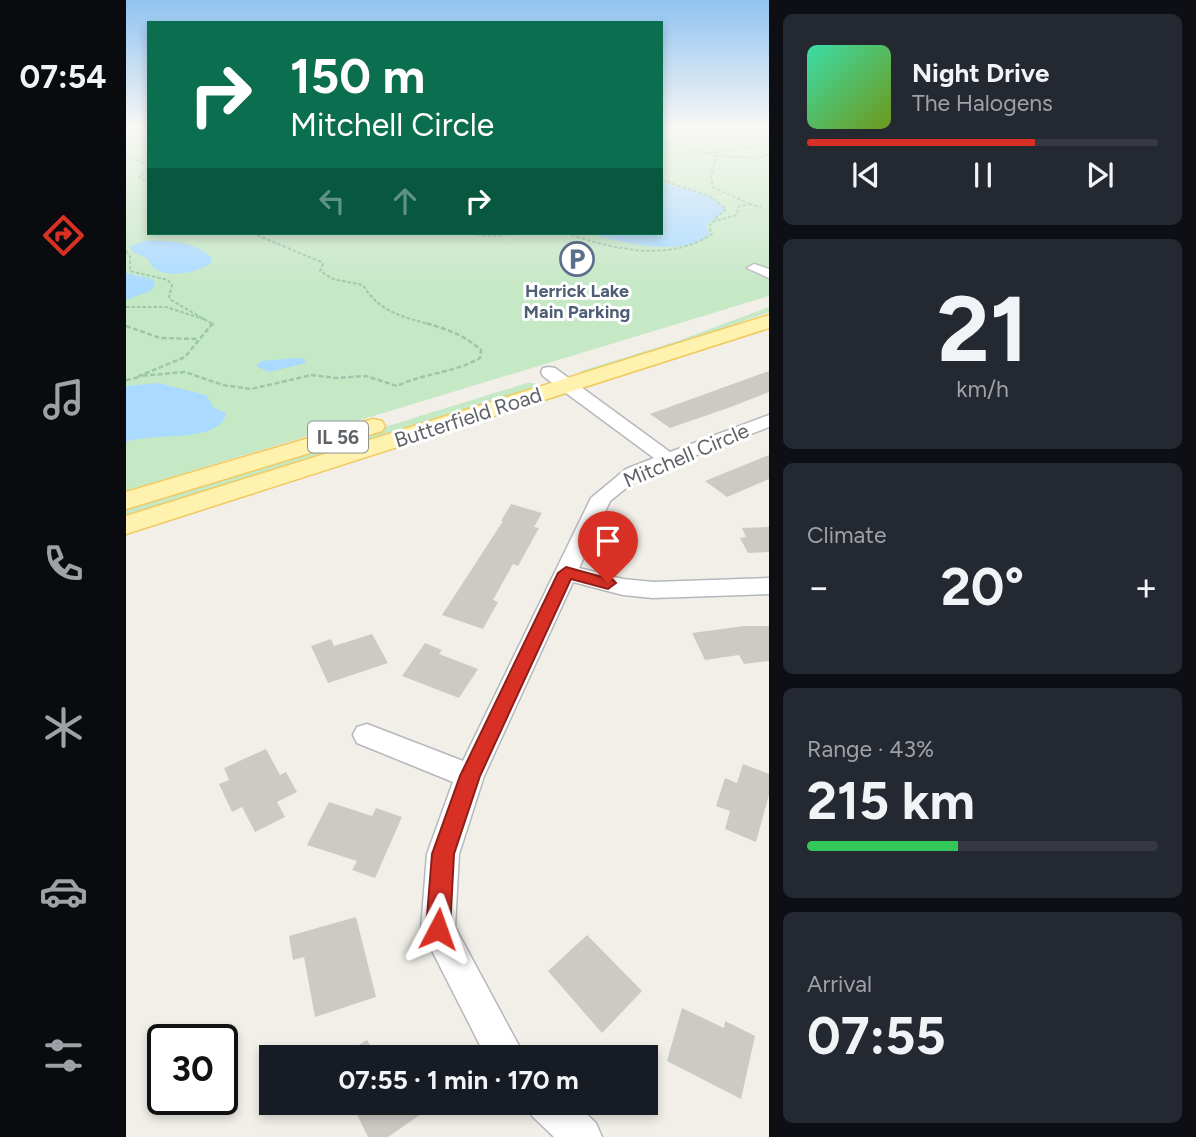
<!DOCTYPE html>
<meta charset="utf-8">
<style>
:root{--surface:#171b24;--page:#242831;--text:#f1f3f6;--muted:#9ea1a6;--line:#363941;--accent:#d93025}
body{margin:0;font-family:Figtree,sans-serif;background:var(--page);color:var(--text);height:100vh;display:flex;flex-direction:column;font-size:26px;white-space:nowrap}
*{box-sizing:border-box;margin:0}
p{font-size:23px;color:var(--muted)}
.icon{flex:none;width:38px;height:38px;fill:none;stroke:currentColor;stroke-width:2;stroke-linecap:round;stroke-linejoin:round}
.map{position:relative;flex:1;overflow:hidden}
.sheet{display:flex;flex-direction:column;gap:14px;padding:14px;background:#0d0f14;width:427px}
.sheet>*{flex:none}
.banner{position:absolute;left:21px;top:21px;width:516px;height:214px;border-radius:0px;box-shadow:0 4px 10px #0003;background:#0b6e4f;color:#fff;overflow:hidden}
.speed{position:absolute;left:21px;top:1024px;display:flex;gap:14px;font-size:35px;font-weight:700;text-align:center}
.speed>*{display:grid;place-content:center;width:91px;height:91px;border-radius:50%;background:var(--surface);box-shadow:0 4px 10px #0003;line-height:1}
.speed .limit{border:4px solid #111;border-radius:10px;background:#fff;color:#111}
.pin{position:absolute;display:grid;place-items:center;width:60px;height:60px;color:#fff;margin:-72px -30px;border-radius:50% 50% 50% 0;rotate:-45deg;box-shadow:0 0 7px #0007}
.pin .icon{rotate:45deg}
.me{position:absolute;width:77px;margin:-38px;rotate:4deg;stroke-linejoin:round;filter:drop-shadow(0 0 5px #0008)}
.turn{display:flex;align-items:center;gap:24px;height:147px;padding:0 28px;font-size:32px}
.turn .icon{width:91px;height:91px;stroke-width:2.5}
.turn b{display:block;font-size:49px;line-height:60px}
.lanes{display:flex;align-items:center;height:66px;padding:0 28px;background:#0003;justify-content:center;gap:35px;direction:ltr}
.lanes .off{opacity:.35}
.big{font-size:52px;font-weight:700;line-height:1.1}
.sheet .widget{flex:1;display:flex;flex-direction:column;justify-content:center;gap:10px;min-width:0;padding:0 24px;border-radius:10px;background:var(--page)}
.sheet .dial{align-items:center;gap:0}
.dial b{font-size:91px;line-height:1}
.song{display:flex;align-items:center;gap:21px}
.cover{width:84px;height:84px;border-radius:10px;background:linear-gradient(135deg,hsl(160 70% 55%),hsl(80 70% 35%))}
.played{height:7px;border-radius:4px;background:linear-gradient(90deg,var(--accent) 65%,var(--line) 65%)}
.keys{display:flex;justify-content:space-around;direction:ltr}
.heat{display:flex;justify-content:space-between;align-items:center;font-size:38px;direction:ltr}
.charge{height:10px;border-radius:5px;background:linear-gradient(90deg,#34c759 43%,var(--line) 0)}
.trip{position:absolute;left:133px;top:1045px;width:399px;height:70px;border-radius:0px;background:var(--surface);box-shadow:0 4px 10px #0003;font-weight:700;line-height:70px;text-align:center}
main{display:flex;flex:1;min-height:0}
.tabs{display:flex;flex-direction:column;width:126px;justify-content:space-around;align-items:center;background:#090b0e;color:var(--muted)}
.tabs .icon{width:49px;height:49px}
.tabs .current{color:var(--accent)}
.tabs b{font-size:32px;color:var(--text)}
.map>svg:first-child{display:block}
.green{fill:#c5e8c5}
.water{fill:#aadaff}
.building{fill:#cccac5}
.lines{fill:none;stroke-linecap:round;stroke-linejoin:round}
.minor-casing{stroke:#b5b8bc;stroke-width:3}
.major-casing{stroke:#f2c960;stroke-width:3}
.path-far1{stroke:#9cc7a9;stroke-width:2;stroke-dasharray:3.5 2;stroke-linecap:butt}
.path{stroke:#9cc7a9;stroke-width:2.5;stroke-dasharray:5 2.5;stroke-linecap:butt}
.minor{fill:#fff;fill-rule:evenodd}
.major{fill:#fff2af;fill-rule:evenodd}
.route{fill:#d93025;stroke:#8d1f18;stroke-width:2}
.labels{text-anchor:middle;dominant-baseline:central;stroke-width:6;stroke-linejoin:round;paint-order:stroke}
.far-service-label{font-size:18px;font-weight:bold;fill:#4e5e75;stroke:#fff}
.shield{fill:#fff;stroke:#8f9295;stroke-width:2}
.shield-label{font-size:19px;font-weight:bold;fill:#5f6368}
.street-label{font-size:21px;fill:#5f6368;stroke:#fff}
</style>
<main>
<nav class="tabs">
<b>07:54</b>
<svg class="icon current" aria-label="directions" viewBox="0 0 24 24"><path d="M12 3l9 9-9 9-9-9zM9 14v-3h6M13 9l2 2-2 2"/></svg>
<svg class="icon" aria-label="music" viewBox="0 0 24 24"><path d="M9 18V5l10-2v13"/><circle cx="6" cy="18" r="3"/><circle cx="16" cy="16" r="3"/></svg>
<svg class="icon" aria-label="phone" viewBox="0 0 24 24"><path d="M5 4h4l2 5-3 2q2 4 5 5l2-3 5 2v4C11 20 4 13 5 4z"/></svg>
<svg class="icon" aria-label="climate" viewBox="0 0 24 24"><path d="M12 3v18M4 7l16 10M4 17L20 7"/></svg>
<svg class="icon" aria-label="car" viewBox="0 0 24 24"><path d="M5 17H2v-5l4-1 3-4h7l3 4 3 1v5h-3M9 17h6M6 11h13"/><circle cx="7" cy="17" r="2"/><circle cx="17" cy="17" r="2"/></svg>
<svg class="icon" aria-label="filters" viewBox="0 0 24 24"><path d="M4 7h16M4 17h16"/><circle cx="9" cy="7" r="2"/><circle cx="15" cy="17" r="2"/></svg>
</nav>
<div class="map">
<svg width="643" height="1137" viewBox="0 0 643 1137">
<rect width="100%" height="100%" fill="#f1efe8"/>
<!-- green -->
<g class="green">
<polygon points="0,128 23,128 23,233 536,233 536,128 643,128 643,296 0,491"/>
<polygon points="643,307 643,312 504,361 454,374 455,371 552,341"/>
<polygon points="401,383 408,383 413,389 0,519 0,507"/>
</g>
<!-- water -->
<g class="water">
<path d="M536 182C554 190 589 191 599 211L580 225 583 234 581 237C548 257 494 242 460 233H536Z"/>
<path d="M18 241C40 240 68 241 85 257V263C70 274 30 282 22 259L7 252 3 247Z"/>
<polygon points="0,273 27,279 29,285 24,291 0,300"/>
<polygon points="168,358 178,359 180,363 143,372 130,366 136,361"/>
<path d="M32 383 80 395 88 408 100 413C95 444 26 432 0 442V386Z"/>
</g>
<!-- building -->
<g class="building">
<polygon points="643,371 643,392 602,408 544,428 524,414"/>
<polygon points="643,455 643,479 601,497 579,481"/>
<polygon points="385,504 416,513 408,527 413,528 392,566 387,564 367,600 372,602 357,629 316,615 377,521 375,521"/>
<polygon points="643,527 643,552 622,553 614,538 620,537 616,528"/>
<polygon points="618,626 643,626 643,661 618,664 613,655 579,660 566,633"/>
<polygon points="246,634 262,663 202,683 185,646 205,639 208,646"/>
<polygon points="299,643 316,650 313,654 352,669 333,698 276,676"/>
<polygon points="140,749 154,775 160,772 171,792 151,802 159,817 129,832 116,807 106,812 93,784 103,780 98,768"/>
<polygon points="617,764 643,774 643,795 630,842 599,829 604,811 590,806 599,778 611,783"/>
<polygon points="203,802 246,816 250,808 276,817 249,878 226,870 231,861 181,845"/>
<polygon points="230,917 250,997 189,1017 178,957 167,960 163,936"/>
<polygon points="461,935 516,991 476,1033 422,971"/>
<polygon points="556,1008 598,1028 599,1021 629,1036 615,1099 541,1061"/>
<polygon points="241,1040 250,1057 214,1057"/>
<polygon points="225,1102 293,1102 298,1112 262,1137 242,1137"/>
</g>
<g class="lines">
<!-- minor casing -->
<g class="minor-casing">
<g id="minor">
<polygon points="628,264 643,269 643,278 621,268"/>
<polygon points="423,367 429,368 544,452 643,415 643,427 514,477 484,501 453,568 497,579 527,582 643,578 643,594 527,598 497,595 447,582 358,776 333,854 329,927 399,1057 360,1057 295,929 301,854 327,782 231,743 227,735 231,727 241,724 337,761 465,498 500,469 528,458 417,376 415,372 417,368"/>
<polygon points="401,1102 448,1102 470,1123 476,1137 428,1137 406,1116"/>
</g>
</g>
<!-- major casing -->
<g class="major-casing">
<g id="major">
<polygon points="643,315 643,328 0,534 0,516"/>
<polygon points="247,419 256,421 259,426 256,431 0,509 0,492"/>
</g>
</g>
<!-- path-far1 -->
<g class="path-far1">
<polyline points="0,130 3,128"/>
<polyline points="536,142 583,153 643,145"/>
<polyline points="583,153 590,156 585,177 587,187 623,204 612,207 611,215 586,222"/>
<polyline points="0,156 23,165"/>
<polyline points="590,156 630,158 643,155"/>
<polyline points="23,169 13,177 23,183"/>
<polyline points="536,180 586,197 600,209 588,220"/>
<polyline points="623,204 635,207"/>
<path d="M126 233 195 262 197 264 194 271 207 279 237 285C253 312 277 317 306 325"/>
<polyline points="334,233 366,236 404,233"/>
<path d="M440 233C486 249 542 263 586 234L583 227 586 222"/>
<polyline points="0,251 4,256 4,271 42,280 46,285 43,297 45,300 88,325"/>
<polyline points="0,307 40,307 80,320"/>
</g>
<!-- path -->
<g class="path">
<path d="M87 323 59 357 13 376 59 372 97 385 125 389 186 375 210 378 240 376 271 386C298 373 328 373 354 358L355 350C338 335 321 329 299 323"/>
<polyline points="0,326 34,338 72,339"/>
<polyline points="0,380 14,377"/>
</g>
<!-- minor -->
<use href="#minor" class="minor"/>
<!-- major -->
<use href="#major" class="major"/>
</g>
<!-- sky -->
<linearGradient id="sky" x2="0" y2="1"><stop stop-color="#8fc3f1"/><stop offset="0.44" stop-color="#f9f8f5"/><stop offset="1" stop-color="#f9f8f5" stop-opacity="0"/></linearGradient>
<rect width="643" height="288" fill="url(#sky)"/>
<!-- route -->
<polygon class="route" points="440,567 487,580 490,583 482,589 445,579 354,776 328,854 324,929 320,937 312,941 304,937 300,929 306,854 334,776 432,573"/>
<!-- icons -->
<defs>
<g id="parking-ring" transform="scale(1.75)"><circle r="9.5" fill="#fff" stroke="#5c6f8a" stroke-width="1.5"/><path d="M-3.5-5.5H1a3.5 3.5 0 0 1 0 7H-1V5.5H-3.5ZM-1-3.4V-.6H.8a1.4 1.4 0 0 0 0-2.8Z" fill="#5c6f8a"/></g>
</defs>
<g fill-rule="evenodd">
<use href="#parking-ring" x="451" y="259"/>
</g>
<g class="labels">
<!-- far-service labels -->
<g class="far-service-label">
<text x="451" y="291">Herrick Lake<tspan x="451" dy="21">Main Parking</tspan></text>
</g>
<!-- shield labels -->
<rect class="shield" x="182" y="421.5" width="60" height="31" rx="5"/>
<g class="shield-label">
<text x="212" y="437">IL 56</text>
</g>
<!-- street labels -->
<g class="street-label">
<text transform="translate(342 417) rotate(-18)">Butterfield Road</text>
<text transform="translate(560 455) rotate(-23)">Mitchell Circle</text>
</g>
</g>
</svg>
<div class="speed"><div class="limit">30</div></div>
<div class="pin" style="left:482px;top:583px;background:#d93025"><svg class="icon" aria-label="arrive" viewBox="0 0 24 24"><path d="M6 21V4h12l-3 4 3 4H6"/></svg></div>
<svg class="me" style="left:312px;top:929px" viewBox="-20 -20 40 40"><path d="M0-17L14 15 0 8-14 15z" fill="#d93025" stroke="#fff" stroke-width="4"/></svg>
<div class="trip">07:55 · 1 min · 170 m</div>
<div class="banner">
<div class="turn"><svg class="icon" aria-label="right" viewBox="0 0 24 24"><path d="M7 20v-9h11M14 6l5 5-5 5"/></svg><div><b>150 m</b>Mitchell Circle</div></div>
<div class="lanes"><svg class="icon off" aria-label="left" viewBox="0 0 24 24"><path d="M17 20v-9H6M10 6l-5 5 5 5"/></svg><svg class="icon off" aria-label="ahead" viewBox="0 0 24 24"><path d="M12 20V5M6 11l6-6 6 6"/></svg><svg class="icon" aria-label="right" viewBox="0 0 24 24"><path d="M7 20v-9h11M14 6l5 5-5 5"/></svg></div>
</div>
</div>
<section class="sheet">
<div class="widget">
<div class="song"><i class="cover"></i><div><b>Night Drive</b><p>The Halogens</p></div></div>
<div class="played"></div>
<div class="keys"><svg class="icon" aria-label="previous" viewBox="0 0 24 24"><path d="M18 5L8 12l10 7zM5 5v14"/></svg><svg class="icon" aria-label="pause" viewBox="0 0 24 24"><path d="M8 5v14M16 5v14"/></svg><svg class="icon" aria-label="next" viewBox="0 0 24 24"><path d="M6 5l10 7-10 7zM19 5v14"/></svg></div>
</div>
<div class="widget dial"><b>21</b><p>km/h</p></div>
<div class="widget"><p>Climate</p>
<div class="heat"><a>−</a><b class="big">20°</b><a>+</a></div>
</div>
<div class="widget"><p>Range · 43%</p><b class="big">215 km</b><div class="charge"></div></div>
<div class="widget"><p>Arrival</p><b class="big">07:55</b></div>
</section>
</main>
